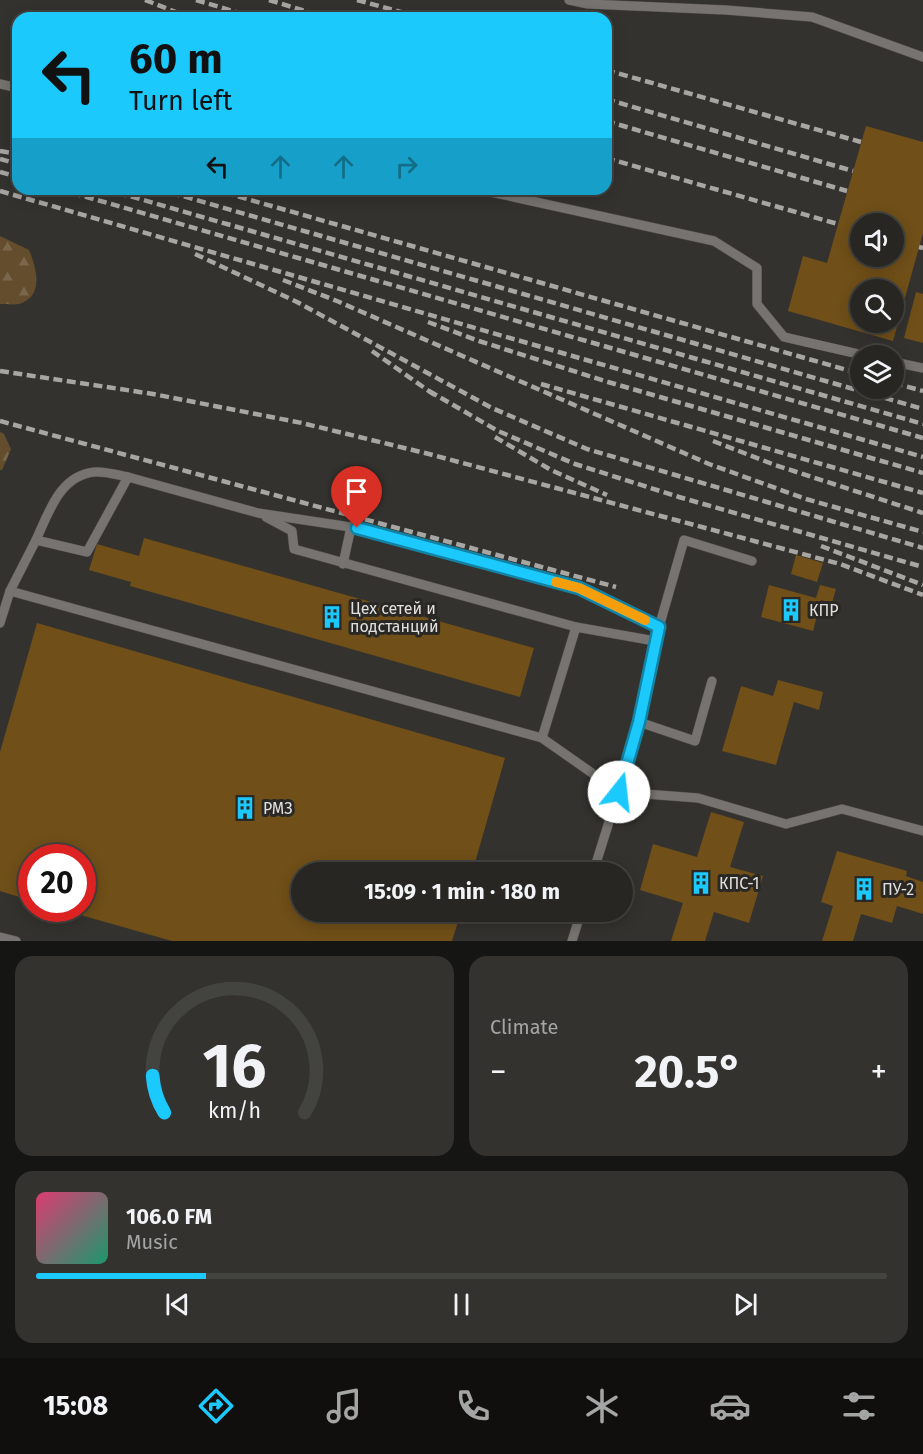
<!DOCTYPE html>
<meta charset="utf-8">
<style>
:root{--surface:#272622;--page:#33322f;--text:#f1f3f6;--muted:#a4a5a5;--line:#434340;--accent:#1cc9fc}
body{margin:0;font-family:"Fira Sans",sans-serif;background:var(--page);color:var(--text);height:100vh;display:flex;flex-direction:column;font-size:22px;white-space:nowrap}
*{box-sizing:border-box;margin:0}
p{font-size:20px;color:var(--muted)}
.icon{flex:none;width:33px;height:33px;fill:none;stroke:currentColor;stroke-width:2;stroke-linecap:round;stroke-linejoin:round}
.map{position:relative;height:941px;overflow:hidden}
.details{display:flex;flex-direction:column;gap:15px;padding:15px;background:#151513;flex:1}
.details>*{flex:none}
.hud{position:absolute;left:12px;top:12px;width:600px;height:183px;border-radius:18px;box-shadow:0 3px 15px #0003,0 0 0 2px var(--line);background:#1cc9fc;color:#111;overflow:hidden}
.fabs{position:absolute;left:850px;top:213px;display:grid;gap:12px}
.fabs a{display:grid;place-items:center;width:54px;height:54px;border-radius:50%;background:var(--surface);box-shadow:0 3px 15px #0003,0 0 0 2px var(--line);font-size:30px}
.speed{position:absolute;left:18px;top:844px;display:flex;gap:12px;font-size:30px;font-weight:700;text-align:center}
.speed>*{display:grid;place-content:center;width:78px;height:78px;border-radius:50%;background:var(--surface);box-shadow:0 3px 15px #0003,0 0 0 2px var(--line);line-height:1}
.speed .limit{border:9px solid #d22;background:#fff;color:#111}
.pin{position:absolute;display:grid;place-items:center;width:51px;height:51px;color:#fff;margin:-62px -26px;border-radius:50% 50% 50% 0;rotate:-45deg;box-shadow:0 0 6px #0007}
.pin .icon{rotate:45deg}
.me{position:absolute;width:66px;margin:-33px;rotate:16deg;stroke-linejoin:round;filter:drop-shadow(0 0 4px #0008)}
.turn{display:flex;align-items:center;gap:21px;height:126px;padding:0 18px;font-size:27px}
.turn .icon{width:78px;height:78px;stroke-width:2.5}
.turn b{display:block;font-size:42px;line-height:51px}
.lanes{display:flex;align-items:center;height:57px;padding:0 18px;background:#0003;justify-content:center;gap:30px;direction:ltr}
.lanes .off{opacity:.35}
.big{font-size:45px;font-weight:700;line-height:1.1}
.details .tile{flex:1;display:flex;flex-direction:column;justify-content:center;gap:9px;min-width:0;padding:0 21px;border-radius:18px;background:var(--page)}
.details .dial{align-items:center;gap:0}
.dial svg{height:156px;overflow:visible;fill:none;stroke:var(--line);stroke-width:7;stroke-linecap:round;text-anchor:middle}
.dial text{fill:var(--text);stroke:none}
.song{display:flex;align-items:center;gap:18px}
.cover{width:72px;height:72px;border-radius:9px;background:linear-gradient(135deg,hsl(340 70% 55%),hsl(160 70% 35%))}
.played{height:6px;border-radius:3px;background:linear-gradient(90deg,var(--accent) 20%,var(--line) 20%)}
.keys{display:flex;justify-content:space-around;direction:ltr}
.heat{display:flex;justify-content:space-between;align-items:center;font-size:33px;direction:ltr}
.details .tiles{flex:1;display:grid;gap:15px;grid-template-columns:1fr 1fr}
.tile:last-child{grid-column:span 2}
.trip{position:absolute;left:291px;top:862px;width:342px;height:60px;border-radius:30px;background:var(--surface);box-shadow:0 3px 15px #0003,0 0 0 2px var(--line);font-weight:700;line-height:60px;text-align:center}
.dock{display:flex;height:96px;justify-content:space-around;align-items:center;background:#100f0e;color:var(--muted)}
.dock .icon{width:42px;height:42px}
.dock .selected{color:var(--accent)}
.dock b{font-size:27px;color:var(--text)}
.map>svg:first-child{display:block}
.forest{fill:url(#forest-firs)}
.building{fill:#704f18;fill-rule:evenodd}
.lines{fill:none;stroke-linecap:round;stroke-linejoin:round}
.lane-casing{stroke:#4f4d4a;stroke-width:10}
.lane{stroke:#767370;stroke-width:9}
.rail{stroke:#a8a6a3;stroke-width:4.5;stroke-dasharray:9 4.5;stroke-linecap:butt}
.route-casing{stroke:#1283a4;stroke-width:15}
.route{stroke:#1cc9fc;stroke-width:10}
.slow{stroke:#f59e0b;stroke-width:10}
.labels{text-anchor:middle;dominant-baseline:central;stroke-width:6;stroke-linejoin:round;paint-order:stroke}
.poi-label{font-size:16px;fill:#e2e0de;stroke:#2a2824;text-anchor:start}
</style>
<div class="map">
<svg width="923" height="941" viewBox="0 0 923 941">
<defs>
<pattern id="forest-firs" width="22" height="20" patternUnits="userSpaceOnUse" patternTransform="scale(1.5)"><rect width="22" height="20" fill="#644d2d"/><path d="M5 1l3.5 6h-7zM16 11l3.5 6h-7z" fill="#7a664b"/></pattern>
</defs>
<rect width="100%" height="100%" fill="#34322e"/>
<!-- forest -->
<g class="forest">
<path d="M0 236 29 250C36 267 45 296 19 304 14 305 6 304 0 304Z"/>
<polygon points="0,432 4,434 11,449 2,470 0,470"/>
</g>
<!-- building -->
<g class="building">
<path d="M866 126 923 142V233L893 341 788 311 803 256 827 263ZM861 224H894V256H861ZM861 290H894V322H861Z"/>
<polygon points="916,292 923,294 923,343 904,338"/>
<polygon points="144,538 534,648 520,697 130,586 131,582 89,570 97,544 139,556"/>
<polygon points="796,555 823,563 817,582 791,574"/>
<polygon points="769,585 816,598 820,585 836,589 832,603 821,600 813,631 761,617"/>
<polygon points="37,623 505,758 472,873 302,873 302,912 461,912 452,941 172,941 63,910 82,909 82,858 32,858 32,901 0,891 0,752"/>
<polygon points="778,680 823,692 819,710 794,702 776,765 722,751 741,686 773,696"/>
<polygon points="711,812 744,822 730,867 763,876 749,923 714,912 705,941 671,941 683,903 640,890 653,844 697,857"/>
<polygon points="837,851 907,871 906,876 923,882 923,914 897,906 892,923 861,914 853,941 822,941 833,906 821,902"/>
</g>
<g class="lines">
<!-- lane casing -->
<g class="lane-casing">
<g id="lane">
<polyline points="569,0 588,4 726,10 812,17 923,57"/>
<polyline points="0,84 18,88"/>
<polyline points="477,189 714,241 757,268 757,304 784,337 867,356"/>
<polyline points="894,362 923,368"/>
<polyline points="266,517 292,531 294,549 576,627 655,641"/>
<path d="M36 540C49 512 60 475 95 472 105 471 118 475 128 477"/>
<polyline points="343,564 351,527"/>
<polyline points="10,591 542,738 619,792 698,798 786,824 842,809 923,831"/>
<polyline points="0,623 10,591 36,540 87,552 128,477 258,513 357,528 579,588 659,627"/>
<polyline points="639,722 695,741 712,681"/>
<polyline points="542,738 576,627"/>
<polyline points="593,873 634,742 655,641 684,540 752,561"/>
<polyline points="0,937 16,941"/>
<polyline points="572,941 581,912"/>
</g>
</g>
<!-- lane -->
<use href="#lane" class="lane"/>
<!-- rail -->
<g class="rail">
<polyline points="145,0 191,18"/>
<polyline points="196,0 256,18"/>
<polyline points="269,0 328,18"/>
<polyline points="357,0 423,18"/>
<polyline points="606,70 861,142"/>
<polyline points="606,99 853,171"/>
<polyline points="606,121 847,191"/>
<polyline points="0,151 18,154"/>
<polyline points="606,158 838,224"/>
<polyline points="0,159 18,164"/>
<polyline points="0,172 18,177"/>
<polyline points="59,189 923,438"/>
<polyline points="105,189 923,424"/>
<polyline points="158,189 923,409"/>
<polyline points="212,189 861,374"/>
<polyline points="0,191 923,457"/>
<polyline points="919,247 923,248"/>
<polyline points="195,254 297,302 492,408 587,449 923,548"/>
<polyline points="283,280 337,301 709,464 806,499 923,532"/>
<polyline points="428,322 479,341 608,382 923,473"/>
<polyline points="372,351 436,396"/>
<polyline points="0,371 153,394 302,423 429,454 840,564 923,595"/>
<polyline points="894,383 923,391"/>
<polyline points="541,384 923,493"/>
<polyline points="429,391 498,431 575,464 679,497 923,567"/>
<polyline points="0,421 616,587"/>
<polyline points="495,437 551,470 607,495"/>
<polyline points="713,441 775,465 923,513"/>
<polyline points="821,546 923,585"/>
</g>
</g>
<g class="lines">
<!-- route casing -->
<g class="route-casing">
<polyline id="route" points="357,528 579,588 659,627 639,722 619,792"/>
</g>
<!-- route -->
<use href="#route" class="route"/>
<!-- slow -->
<polyline class="slow" points="556,582 579,588 645,620"/>
</g>
<!-- icons -->
<defs>
<g id="building-bare" transform="scale(1.8)"><path d="M-4-6H4V6H1V3H-1V6H-4ZM-2.5-4.3h1.7v1.8h-1.7ZM.8-4.3h1.7v1.8H.8ZM-2.5-1h1.7V.8h-1.7ZM.8-1h1.7V.8H.8Z" fill="#1cc9fc" stroke="#2a2824" stroke-width="2.5" paint-order="stroke"/></g>
</defs>
<g fill-rule="evenodd">
<use href="#building-bare" x="791" y="610"/>
<use href="#building-bare" x="332" y="617"/>
<use href="#building-bare" x="245" y="808"/>
<use href="#building-bare" x="701" y="883"/>
<use href="#building-bare" x="864" y="889"/>
</g>
<g class="labels">
<!-- poi labels -->
<g class="poi-label">
<text x="350" y="608">Цех сетей и<tspan x="350" dy="18">подстанций</tspan></text>
<text x="809" y="610">КПР</text>
<text x="263" y="808">РМЗ</text>
<text x="719" y="883">КПС-1</text>
<text x="882" y="889">ПУ-2</text>
</g>
</g>
</svg>
<div class="fabs">
<a><svg class="icon" aria-label="sound" viewBox="0 0 24 24"><path d="M4 9h4l5-4v14l-5-4H4zM17 9q2 3 0 6"/></svg></a>
<a><svg class="icon" aria-label="search" viewBox="0 0 24 24"><circle cx="10" cy="10" r="6"/><path d="M15 15l6 6"/></svg></a>
<a><svg class="icon" aria-label="layers" viewBox="0 0 24 24"><path d="M12 4l9 5-9 5-9-5zM3 14l9 5 9-5"/></svg></a>
</div>
<div class="speed"><div class="limit">20</div></div>
<div class="pin" style="left:357px;top:528px;background:#d93025"><svg class="icon" aria-label="arrive" viewBox="0 0 24 24"><path d="M6 21V4h12l-3 4 3 4H6"/></svg></div>
<svg class="me" style="left:619px;top:792px" viewBox="-20 -20 40 40"><circle r="19" fill="#fff"/><path d="M0-13L10 11 0 6-10 11z" fill="#1cc9fc"/></svg>
<div class="trip">15:09 · 1 min · 180 m</div>
<div class="hud">
<div class="turn"><svg class="icon" aria-label="left" viewBox="0 0 24 24"><path d="M17 20v-9H6M10 6l-5 5 5 5"/></svg><div><b>60 m</b>Turn left</div></div>
<div class="lanes"><svg class="icon" aria-label="left" viewBox="0 0 24 24"><path d="M17 20v-9H6M10 6l-5 5 5 5"/></svg><svg class="icon off" aria-label="ahead" viewBox="0 0 24 24"><path d="M12 20V5M6 11l6-6 6 6"/></svg><svg class="icon off" aria-label="ahead" viewBox="0 0 24 24"><path d="M12 20V5M6 11l6-6 6 6"/></svg><svg class="icon off" aria-label="right" viewBox="0 0 24 24"><path d="M7 20v-9h11M14 6l5 5-5 5"/></svg></div>
</div>
</div>
<section class="details">
<div class="tiles">
<div class="tile dial"><svg viewBox="0 0 100 80">
<path d="M14 69A42 42 0 1 1 86 69"/>
<path d="M14 69A42 42 0 0 1 8 50" stroke="#1cc9fc"/>
<text x="50" y="56" font-size="32" font-weight="700">16</text>
<text x="50" y="72" font-size="11">km/h</text>
</svg></div>
<div class="tile"><p>Climate</p>
<div class="heat"><a>−</a><b class="big">20.5°</b><a>+</a></div>
</div>
<div class="tile">
<div class="song"><i class="cover"></i><div><b>106.0 FM</b><p>Music</p></div></div>
<div class="played"></div>
<div class="keys"><svg class="icon" aria-label="previous" viewBox="0 0 24 24"><path d="M18 5L8 12l10 7zM5 5v14"/></svg><svg class="icon" aria-label="pause" viewBox="0 0 24 24"><path d="M8 5v14M16 5v14"/></svg><svg class="icon" aria-label="next" viewBox="0 0 24 24"><path d="M6 5l10 7-10 7zM19 5v14"/></svg></div>
</div>
</div>
</section>
<nav class="dock">
<b>15:08</b>
<svg class="icon selected" aria-label="directions" viewBox="0 0 24 24"><path d="M12 3l9 9-9 9-9-9zM9 14v-3h6M13 9l2 2-2 2"/></svg>
<svg class="icon" aria-label="music" viewBox="0 0 24 24"><path d="M9 18V5l10-2v13"/><circle cx="6" cy="18" r="3"/><circle cx="16" cy="16" r="3"/></svg>
<svg class="icon" aria-label="phone" viewBox="0 0 24 24"><path d="M5 4h4l2 5-3 2q2 4 5 5l2-3 5 2v4C11 20 4 13 5 4z"/></svg>
<svg class="icon" aria-label="climate" viewBox="0 0 24 24"><path d="M12 3v18M4 7l16 10M4 17L20 7"/></svg>
<svg class="icon" aria-label="car" viewBox="0 0 24 24"><path d="M5 17H2v-5l4-1 3-4h7l3 4 3 1v5h-3M9 17h6M6 11h13"/><circle cx="7" cy="17" r="2"/><circle cx="17" cy="17" r="2"/></svg>
<svg class="icon" aria-label="filters" viewBox="0 0 24 24"><path d="M4 7h16M4 17h16"/><circle cx="9" cy="7" r="2"/><circle cx="15" cy="17" r="2"/></svg>
</nav>
